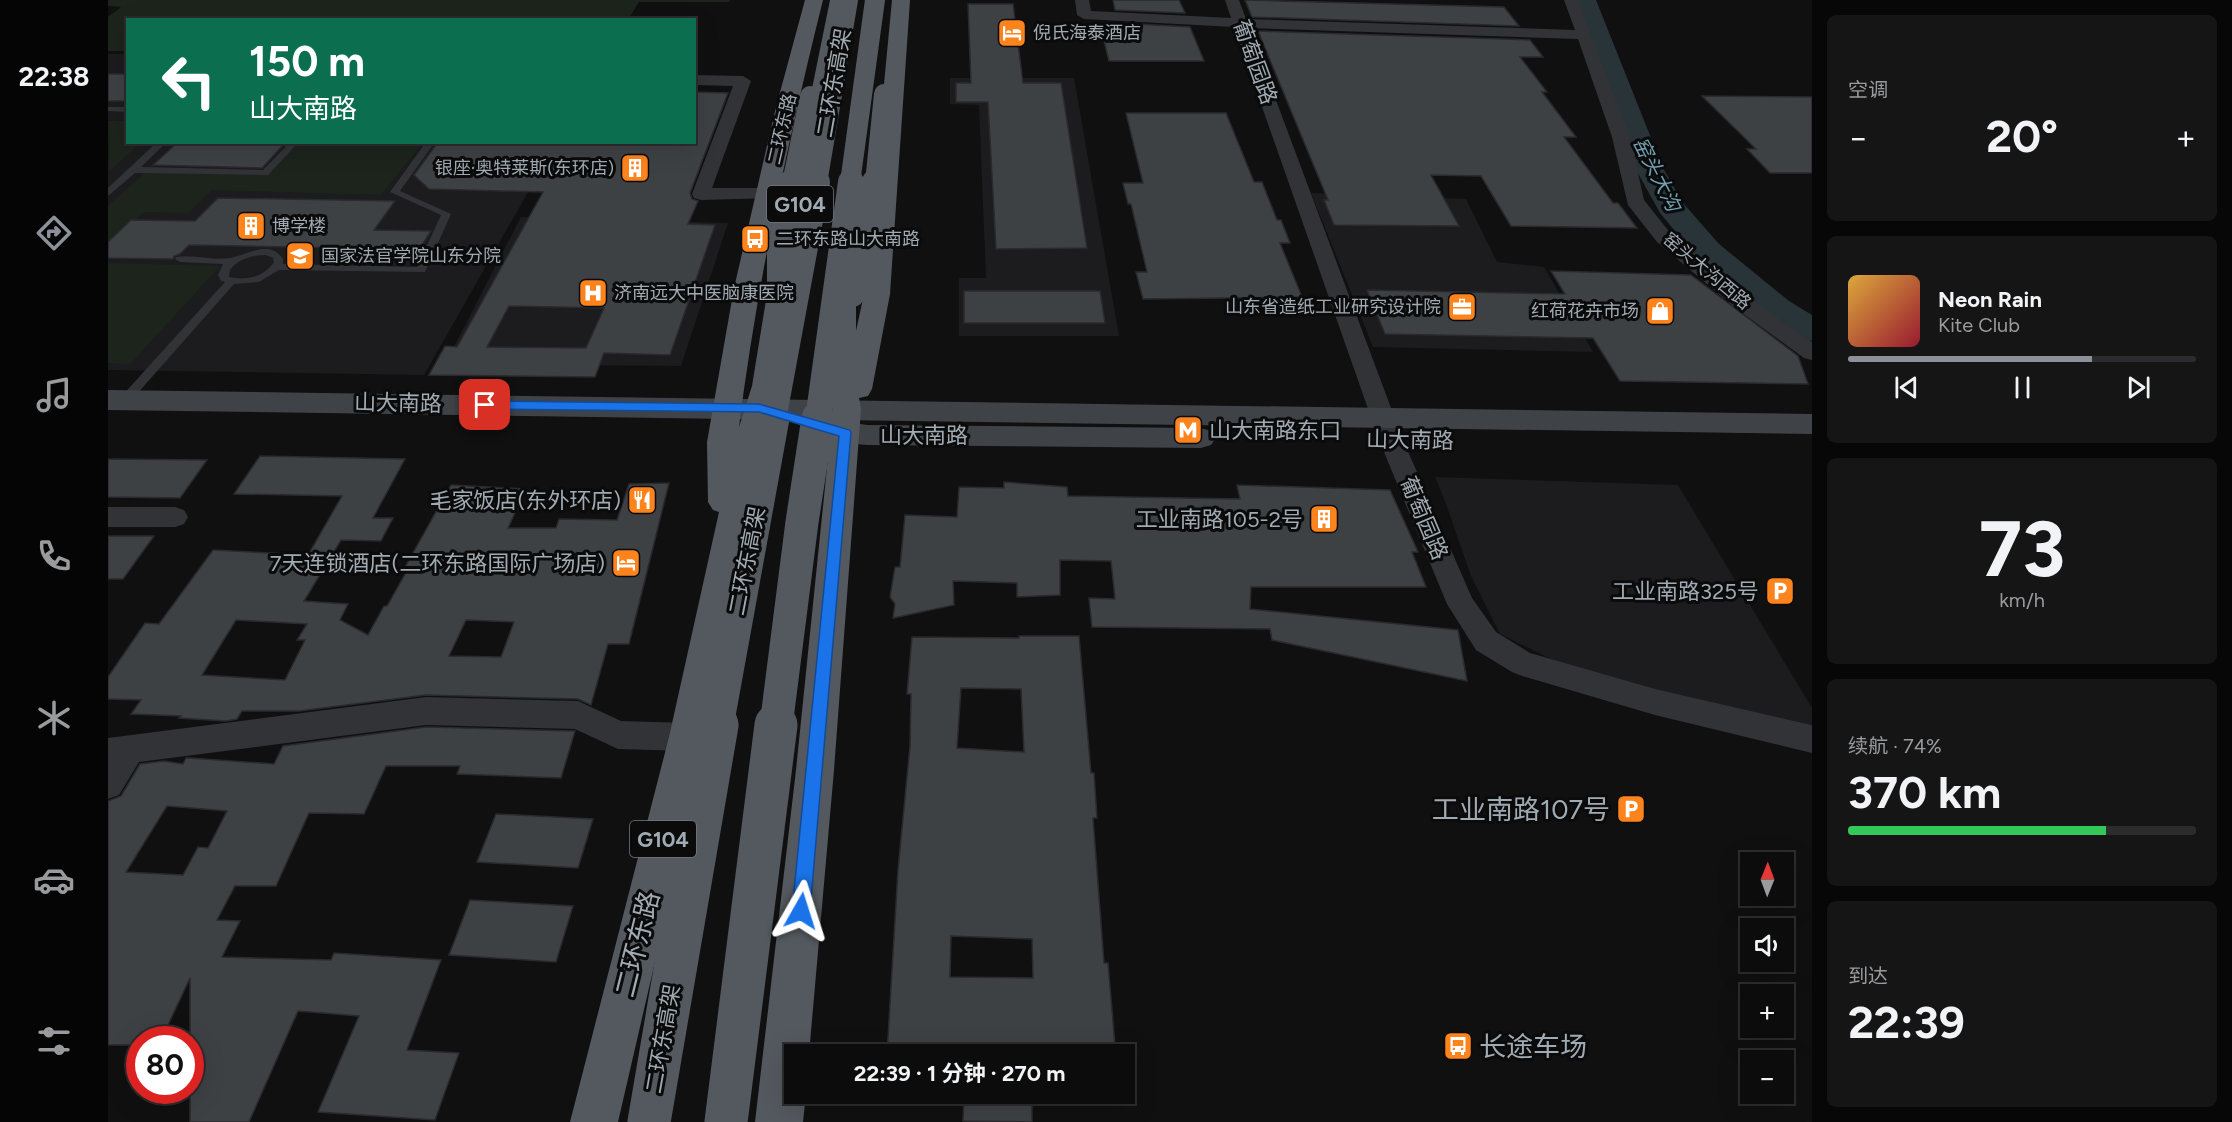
<!DOCTYPE html>
<html lang="zh">
<meta charset="utf-8">
<style>
:root{--surface:#0c0c0d;--page:#151516;--text:#f1f3f6;--muted:#9a9b9d;--line:#2c2c2e;--accent:#8c9099}
body{margin:0;font-family:Figtree,"Noto Sans SC",sans-serif;background:var(--page);color:var(--text);height:100vh;display:flex;flex-direction:column;font-size:22px;white-space:nowrap}
*{box-sizing:border-box;margin:0}
p{font-size:20px;color:var(--muted)}
.icon{flex:none;width:33px;height:33px;fill:none;stroke:currentColor;stroke-width:2;stroke-linecap:round;stroke-linejoin:round}
.map{position:relative;flex:1;overflow:hidden}
.drawer{display:flex;flex-direction:column;gap:15px;padding:15px;background:#070707;width:420px}
.drawer>*{flex:none}
.top-card{position:absolute;left:18px;top:18px;width:570px;height:126px;border-radius:0px;box-shadow:0 6px 24px #0002,0 0 0 2px var(--line);background:#0b6e4f;color:#fff;overflow:hidden}
.needle{width:39px;rotate:1deg}
.buttons{position:absolute;left:1632px;top:852px;display:grid;gap:12px}
.buttons a{display:grid;place-items:center;width:54px;height:54px;border-radius:0px;background:var(--surface);box-shadow:0 6px 24px #0002,0 0 0 2px var(--line);font-size:30px}
.speed{position:absolute;left:18px;top:1026px;display:flex;gap:12px;font-size:30px;font-weight:700;text-align:center}
.speed>*{display:grid;place-content:center;width:78px;height:78px;border-radius:50%;background:var(--surface);box-shadow:0 6px 24px #0002,0 0 0 2px var(--line);line-height:1}
.speed .limit{border:9px solid #d22;background:#fff;color:#111}
.pin{position:absolute;display:grid;place-items:center;width:51px;height:51px;color:#fff;margin:-26px;border-radius:12px;box-shadow:0 3px 9px #0006}
.me{position:absolute;width:66px;margin:-33px;rotate:6deg;stroke-linejoin:round;filter:drop-shadow(0 0 4px #0008)}
.turn{display:flex;align-items:center;gap:21px;height:126px;padding:0 24px;font-size:27px}
.turn .icon{width:78px;height:78px;stroke-width:2.5}
.turn b{display:block;font-size:42px;line-height:51px}
.big{font-size:45px;font-weight:700;line-height:1.1}
.drawer .widget{flex:1;display:flex;flex-direction:column;justify-content:center;gap:9px;min-width:0;padding:0 21px;border-radius:9px;background:var(--page)}
.drawer .dial{align-items:center;gap:0}
.dial b{font-size:78px;line-height:1}
.song{display:flex;align-items:center;gap:18px}
.cover{width:72px;height:72px;border-radius:9px;background:linear-gradient(135deg,hsl(40 70% 55%),hsl(350 70% 35%))}
.played{height:6px;border-radius:3px;background:linear-gradient(90deg,var(--accent) 70%,var(--line) 70%)}
.keys{display:flex;justify-content:space-around;direction:ltr}
.heat{display:flex;justify-content:space-between;align-items:center;font-size:33px;direction:ltr}
.charge{height:9px;border-radius:4px;background:linear-gradient(90deg,#34c759 74%,var(--line) 0)}
.trip{position:absolute;left:676px;top:1044px;width:351px;height:60px;border-radius:0px;background:var(--surface);box-shadow:0 6px 24px #0002,0 0 0 2px var(--line);font-weight:700;line-height:60px;text-align:center}
main{display:flex;flex:1;min-height:0}
.dock{display:flex;flex-direction:column;width:108px;justify-content:space-around;align-items:center;background:#050505;color:var(--muted)}
.dock .icon{width:42px;height:42px}
.dock .selected{color:var(--accent)}
.dock b{font-size:27px;color:var(--text)}
.map>svg:first-child{display:block}
.built{fill:#1c1c1e}
.green{fill:#1c241c}
.lines{fill:none;stroke-linecap:round;stroke-linejoin:round}
.river{fill:#283438;fill-rule:evenodd}
.building{fill:#3e4144;stroke:#2a2a2e;stroke-width:1.5;fill-rule:evenodd}
.service{fill:#313337;fill-rule:evenodd}
.minor{fill:#313337;fill-rule:evenodd}
.secondary{fill:#3f4247;fill-rule:evenodd}
.trunk{fill:#54595f;fill-rule:evenodd}
.trunk-bridge-far3{stroke:#54595f;stroke-width:20}
.trunk-bridge-far2{stroke:#54595f;stroke-width:26}
.trunk-bridge-far1{stroke:#54595f;stroke-width:33}
.trunk-bridge{stroke:#54595f;stroke-width:43}
.route{fill:#1a73e8;stroke:#114b97;stroke-width:1.5}
.labels{text-anchor:middle;dominant-baseline:central;stroke-width:6;stroke-linejoin:round;paint-order:stroke}
.far-poi-label{font-size:18px;fill:#a0aab3;stroke:#0b0b0c;text-anchor:start}
.far-street-label{font-size:18px;fill:#a0aab3;stroke:#0b0b0c}
.far-water-label{font-size:20px;font-style:italic;fill:#74a1b2;stroke:#0b0b0c}
.shield{fill:#0b0b0c;stroke:#737a81;stroke-width:1.5}
.shield-label{font-size:21px;font-weight:bold;fill:#a0aab3}
.street-label{font-size:22px;fill:#a0aab3;stroke:#0b0b0c}
.poi-label{font-size:22px;fill:#a0aab3;stroke:#0b0b0c;text-anchor:end}
.near-poi-label{font-size:27px;fill:#a0aab3;stroke:#0b0b0c;text-anchor:end}
.near-street-label{font-size:27px;fill:#a0aab3;stroke:#0b0b0c}
</style>
<main>
<nav class="dock">
<b>22:38</b>
<svg class="icon selected" aria-label="directions" viewBox="0 0 24 24"><path d="M12 3l9 9-9 9-9-9zM9 14v-3h6M13 9l2 2-2 2"/></svg>
<svg class="icon" aria-label="music" viewBox="0 0 24 24"><path d="M9 18V5l10-2v13"/><circle cx="6" cy="18" r="3"/><circle cx="16" cy="16" r="3"/></svg>
<svg class="icon" aria-label="phone" viewBox="0 0 24 24"><path d="M5 4h4l2 5-3 2q2 4 5 5l2-3 5 2v4C11 20 4 13 5 4z"/></svg>
<svg class="icon" aria-label="climate" viewBox="0 0 24 24"><path d="M12 3v18M4 7l16 10M4 17L20 7"/></svg>
<svg class="icon" aria-label="car" viewBox="0 0 24 24"><path d="M5 17H2v-5l4-1 3-4h7l3 4 3 1v5h-3M9 17h6M6 11h13"/><circle cx="7" cy="17" r="2"/><circle cx="17" cy="17" r="2"/></svg>
<svg class="icon" aria-label="filters" viewBox="0 0 24 24"><path d="M4 7h16M4 17h16"/><circle cx="9" cy="7" r="2"/><circle cx="15" cy="17" r="2"/></svg>
</nav>
<div class="map">
<svg width="1704" height="1122" viewBox="0 0 1704 1122">
<rect width="100%" height="100%" fill="#101011"/>
<!-- built -->
<g class="built">
<polygon points="0,54 19,54 20,142 448,143 316,375 0,370"/>
<polygon points="842,78 966,78 1011,336 851,336 851,278 878,278 871,105 842,104"/>
<polygon points="1203,193 1358,199 1389,262 1436,267 1485,352 1265,347"/>
<polygon points="413,217 620,223 573,366 337,364"/>
<polygon points="1327,477 1570,485 1704,708 1704,725 1470,672 1392,634 1363,576 1337,501"/>
</g>
<!-- green -->
<g class="green">
<polygon points="0,0 622,0 621,2 531,2 520,20 20,20 19,51 0,51 0,17 13,7 0,6"/>
<polygon points="0,121 19,121 20,142 33,143 1,171"/>
<polygon points="191,143 315,143 273,195 104,190 80,213 36,212 0,245 0,206 38,172 159,175"/>
<polygon points="0,263 112,266 22,364 0,363"/>
</g>
<g class="lines">
<!-- river -->
<polygon class="river" points="1466,0 1488,0 1555,168 1575,203 1611,244 1681,301 1704,315 1704,341 1692,338 1657,315 1589,258 1552,213 1527,168"/>
</g>
<!-- building -->
<g class="building">
<polygon points="1005,0 1071,0 1077,13 1007,10"/>
<polygon points="1137,0 1396,7 1411,26 1144,17"/>
<polygon points="860,4 905,4 915,83 953,83 979,248 888,249 880,102 848,102 848,83 863,83"/>
<polygon points="1009,23 1082,27 1096,61 1001,61 993,29 1010,29"/>
<polygon points="1150,31 1422,40 1435,57 1412,57 1439,92 1434,92 1468,137 1456,137 1505,203 1510,203 1529,228 1403,226 1373,176 1323,175 1351,226 1226,225 1216,200 1220,200"/>
<rect x="0" y="74" width="20" height="27"/>
<path d="M586 92 620 93 582 193 584 199 590 201 580 224 607 225 562 355 496 353 487 377 321 375 337 346 349 347 435 192 321 189 306 175 330 142H586ZM401 306 496 308 478 348 379 347Z"/>
<polygon points="1594,96 1704,97 1704,173 1662,173 1639,149 1648,149"/>
<polygon points="1018,113 1118,113 1146,182 1154,182 1169,220 1173,220 1182,243 1172,243 1194,297 1035,299 1028,272 1039,272 1023,204 1020,204 1015,183 1035,183"/>
<polygon points="70,142 178,142 154,168 45,165"/>
<polygon points="110,198 287,201 266,230 323,231 304,261 228,260 237,248 81,245 72,254 66,256 65,259 0,258 0,242 23,220 87,221"/>
<polygon points="1443,271 1583,275 1690,356 1700,384 1512,381 1485,338 1277,334 1259,290 1457,294"/>
<polygon points="856,291 992,291 997,323 856,323"/>
<path d="M152 456 297 459 265 518H285L273 541 233 540 196 601 240 604 232 620 260 635 276 606H279L300 569H296L343 485 418 489 400 528H448L451 519 509 520 521 484 561 483 521 644H500L483 705 470 699 318 695 191 711H134L129 719 118 721 71 718 73 716 23 714 33 700 0 699V677L37 623 51 624 105 550 200 555 234 496 126 494ZM128 620 199 624 189 640H197L177 680 94 675ZM358 620 406 622 393 657 341 656Z"/>
<polygon points="0,459 99,460 72,498 0,497"/>
<polygon points="896,482 959,487 960,496 1132,499 1129,485 1282,490 1310,552 1304,552 1318,587 1143,587 1142,609 1350,630 1359,681 1164,640 1162,629 984,627 981,598 1007,599 1003,561 952,560 952,595 909,597 909,583 845,581 846,605 785,618 787,604 782,597 787,567 792,567 797,515 849,517 851,487 896,488"/>
<polygon points="0,536 46,536 15,579 0,579"/>
<path d="M911 636H971L983 773H986L989 818H985L996 963H1000L1007 1045 911 1044V1054H779L790 870 802 746 803 694H799L804 637 911 638ZM853 688 913 689 916 752 849 748ZM843 936 924 939 925 978 842 977Z"/>
<path d="M318 727 467 731 453 778 349 774 352 766H278L256 814 201 813 168 886H127L109 920 132 921 114 957 223 960 226 953 333 960 299 1050 351 1053 327 1120 210 1112 251 1016 190 1011 141 1122H82V978L53 1040H32V1045H0V801L13 796 32 764 56 761 75 764 78 758H82L166 764 175 746ZM59 806 119 811 100 848 90 847 75 875 18 872Z"/>
<polygon points="388,814 485,819 470,868 369,862"/>
<polygon points="362,900 465,906 448,962 341,955"/>
<polygon points="856,1094 924,1094 924,1122 855,1121"/>
</g>
<g class="lines">
<!-- service -->
<g class="service">
<polygon points="0,107 20,107 20,112 0,111"/>
<polygon points="49,142 59,142 33,167 155,170 182,142 191,142 160,175 27,173 0,196 0,188"/>
<path d="M318 142H327L292 191 343 214 317 272 171 270 151 282 126 284 21 403H13L11 400 13 397 117 282 113 281 110 275 115 264 72 262 67 259 68 257C86 254 105 261 122 258 139 255 162 239 175 259V264L309 267 333 215 282 192ZM158 255 165 258 166 262C156 277 138 281 121 277L122 270C130 259 144 255 158 255Z"/>
</g>
<!-- minor -->
<g class="minor">
<polygon points="967,0 981,0 983,11 1123,18 1117,0 1131,0 1138,19 1467,30 1456,0 1470,0 1522,137 1536,200 1563,234 1639,296 1704,342 1704,360 1696,358 1625,306 1549,242 1520,205 1504,137 1470,39 1141,28 1295,440 1364,598 1388,632 1422,653 1547,689 1704,725 1704,753 1547,715 1414,676 1404,672 1368,650 1339,604 1271,440 1126,27 976,19 969,15"/>
<polygon points="586,75 635,76 643,81 604,188 660,188 667,190 669,194 667,198 593,200 586,198 584,194 625,86 586,85"/>
<polygon points="0,507 67,507 76,510 80,517 76,524 67,527 0,527"/>
<polygon points="318,697 470,701 513,721 580,723 591,727 596,737 591,747 580,751 510,749 467,729 318,725 31,762 11,795 0,799 0,738"/>
</g>
<!-- secondary -->
<polygon class="secondary" points="0,390 1704,414 1704,434 728,420 759,425 1093,428 1103,431 1108,438 1103,445 1093,448 759,445 737,443 698,432 693,425 697,420 0,410"/>
<!-- trunk -->
<g class="trunk">
<path d="M697 0H715C680 141 649 283 631 427L644 386 658 300 670 256 722 0H740L694 256 684 300 672 386 657 438 599 737 510 1122H462L561 737 611 512 605 510 600 502 599 442 626 288 668 107Z"/>
<polygon points="784,0 802,0 782,294 764,389 760,396 751,398 753,409 726,770 701,1054 687,1054 687,1094 698,1094 695,1122 647,1122 688,770 725,409 722,393 722,290 726,285 735,282 744,285 748,290 748,331 756,294"/>
</g>
<!-- trunk-bridge-far3 -->
<g class="trunk-bridge-far3">
<polyline points="684,183 702,96"/>
<polyline points="709,183 740,0"/>
<polyline points="742,183 767,0"/>
<polyline points="767,183 776,94"/>
</g>
<!-- trunk-bridge-far2 -->
<g class="trunk-bridge-far2">
<polyline points="744,294 761,236 767,182"/>
<polyline points="672,296 672,253 684,182"/>
<polyline points="665,420 709,182"/>
<polyline points="710,420 743,182"/>
</g>
<!-- trunk-bridge-far1 -->
<g class="trunk-bridge-far1">
<polyline points="609,726 665,418"/>
<polyline points="668,726 694,522 710,418"/>
</g>
<!-- trunk-bridge -->
<g class="trunk-bridge">
<polyline points="541,1122 609,725"/>
<polyline points="618,1122 668,725"/>
</g>
</g>
<!-- route -->
<polygon class="route" points="377,401 651,404 742,430 743,433 702,911 699,917 693,920 686,917 684,911 731,436 651,412 377,409 371,405"/>
<!-- icons -->
<defs>
<g id="hotel-square" transform="scale(1.5)"><rect x="-9" y="-9" width="18" height="18" rx="4" fill="#fd831c" stroke="#0b0b0c"/><path d="M-6-4.5h1.5V1H6V5H4.5V3h-9V5H-6ZM-4 0a1.8 1.8 0 1 1 3.6 0ZM.5 0V-2.5h3Q6-2.5 6 0Z" fill="#fff"/></g>
<g id="building-square" transform="scale(1.5)"><rect x="-9" y="-9" width="18" height="18" rx="4" fill="#fd831c" stroke="#0b0b0c"/><path d="M-4-6H4V6H1V3H-1V6H-4ZM-2.5-4.3h1.7v1.8h-1.7ZM.8-4.3h1.7v1.8H.8ZM-2.5-1h1.7V.8h-1.7ZM.8-1h1.7V.8H.8Z" fill="#fff"/></g>
<g id="bus-square" transform="scale(1.5)"><rect x="-9" y="-9" width="18" height="18" rx="4" fill="#fd831c" stroke="#0b0b0c"/><path d="M-5-6H5V4H4V6H2V4H-2V6H-4V4H-5ZM-3.5-4V0h7V-4ZM-3.5 1.2v1.5H-2V1.2ZM2 1.2v1.5H3.5V1.2Z" fill="#fff"/></g>
<g id="university-square" transform="scale(1.5)"><rect x="-9" y="-9" width="18" height="18" rx="4" fill="#fd831c" stroke="#0b0b0c"/><path d="M0-5L7-2L0 1L-7-2ZM-4 1L0 2.5L4 1V4Q0 6-4 4Z" fill="#fff"/></g>
<g id="hospital-square" transform="scale(1.5)"><rect x="-9" y="-9" width="18" height="18" rx="4" fill="#fd831c" stroke="#0b0b0c"/><path d="M-5-5h3v3.5h4V-5h3V5h-3V1.5h-4V5h-3Z" fill="#fff"/></g>
<g id="office-square" transform="scale(1.5)"><rect x="-9" y="-9" width="18" height="18" rx="4" fill="#fd831c" stroke="#0b0b0c"/><path d="M-6-3h4V-5.5h4V-3h4V5H-6ZM-1-4.5V-3h2v-1.5ZM-6 0V1H6V0Z" fill="#fff"/></g>
<g id="shop-square" transform="scale(1.5)"><rect x="-9" y="-9" width="18" height="18" rx="4" fill="#fd831c" stroke="#0b0b0c"/><path d="M-5-2.5h2.3a2.7 3.5 0 0 1 5.4 0H5L5.5 6h-11ZM-1.5-2.5h3a1.5 2.3 0 0 0-3 0Z" fill="#fff"/></g>
<g id="metro-square" transform="scale(1.5)"><rect x="-9" y="-9" width="18" height="18" rx="4" fill="#fd831c" stroke="#0b0b0c"/><path d="M-5.5 5V-5H-3L0 0L3-5H5.5V5H3V-.5L0 4L-3-.5V5Z" fill="#fff"/></g>
<g id="restaurant-square" transform="scale(1.5)"><rect x="-9" y="-9" width="18" height="18" rx="4" fill="#fd831c" stroke="#0b0b0c"/><path d="M-5-6h1v4h1v-4h1v4h1v-4h1v5L-1.5 .5V6h-2V.5L-5-1ZM5-6V6H3V1.5H1.5Q1.5-4 5-6Z" fill="#fff"/></g>
<g id="parking-square" transform="scale(1.5)"><rect x="-9" y="-9" width="18" height="18" rx="4" fill="#fd831c" stroke="#0b0b0c"/><path d="M-3.5-5.5H1a3.5 3.5 0 0 1 0 7H-1V5.5H-3.5ZM-1-3.4V-.6H.8a1.4 1.4 0 0 0 0-2.8Z" fill="#fff"/></g>
</defs>
<g fill-rule="evenodd">
<use href="#hotel-square" x="904" y="33"/>
<use href="#building-square" x="527" y="168"/>
<use href="#building-square" x="143" y="226"/>
<use href="#bus-square" x="647" y="239"/>
<use href="#university-square" x="192" y="256"/>
<use href="#hospital-square" x="485" y="293"/>
<use href="#office-square" x="1354" y="307"/>
<use href="#shop-square" x="1552" y="311"/>
<use href="#metro-square" x="1080" y="430"/>
<use href="#restaurant-square" x="534" y="500"/>
<use href="#building-square" x="1216" y="519"/>
<use href="#hotel-square" x="518" y="563"/>
<use href="#parking-square" x="1672" y="591"/>
<use href="#parking-square" x="1523" y="809"/>
<use href="#bus-square" x="1350" y="1046"/>
</g>
<g class="labels">
<!-- far-poi labels -->
<g class="far-poi-label">
<text x="925" y="33">倪氏海泰酒店</text>
<text x="506" y="168" text-anchor="end">银座·奥特莱斯(东环店)</text>
<text x="164" y="226">博学楼</text>
<text x="668" y="239">二环东路山大南路</text>
<text x="213" y="256">国家法官学院山东分院</text>
<text x="506" y="293">济南远大中医脑康医院</text>
<text x="1333" y="307" text-anchor="end">山东省造纸工业研究设计院</text>
<text x="1531" y="311" text-anchor="end">红荷花卉市场</text>
</g>
<!-- far-street labels -->
<g class="far-street-label">
<text transform="translate(674 129) rotate(-77)">二环东路</text>
<text transform="translate(1599 271) rotate(40)">窑头大沟西路</text>
</g>
<!-- far-water labels -->
<g class="far-water-label">
<text transform="translate(1549 174) rotate(63)">窑头大沟</text>
</g>
<!-- shield labels -->
<g class="shield">
<rect x="659" y="186" width="66" height="36" rx="4.5"/>
<rect x="522" y="821" width="66" height="36" rx="4.5"/>
</g>
<g class="shield-label">
<text x="692" y="204">G104</text>
<text x="555" y="839">G104</text>
</g>
<!-- street labels -->
<g class="street-label">
<text transform="translate(1147 62) rotate(70)">葡萄园路</text>
<text transform="translate(726 83) rotate(-80)">二环东高架</text>
<text transform="translate(290 403) rotate(1)">山大南路</text>
<text x="816" y="435">山大南路</text>
<text transform="translate(1302 440) rotate(1)">山大南路</text>
<text transform="translate(1316 518) rotate(67)">葡萄园路</text>
<text transform="translate(639 561) rotate(-79)">二环东高架</text>
<text transform="translate(555 1039) rotate(-80)">二环东高架</text>
</g>
<!-- poi labels -->
<g class="poi-label">
<text x="1101" y="430" text-anchor="start">山大南路东口</text>
<text x="513" y="500">毛家饭店(东外环店)</text>
<text x="1195" y="519">工业南路105-2号</text>
<text x="497" y="563">7天连锁酒店(二环东路国际广场店)</text>
<text x="1651" y="591">工业南路325号</text>
</g>
<!-- near-poi labels -->
<g class="near-poi-label">
<text x="1502" y="809">工业南路107号</text>
<text x="1371" y="1046" text-anchor="start">长途车场</text>
</g>
<!-- near-street labels -->
<g class="near-street-label">
<text transform="translate(529 944) rotate(-76)">二环东路</text>
</g>
</g>
</svg>
<div class="buttons">
<a><svg class="needle" viewBox="-14 -14 28 28"><path d="M0-13l5 13h-10z" fill="#e53935"/><path d="M0 13l5-13h-10z" fill="#9a9b9d"/></svg></a>
<a><svg class="icon" aria-label="sound" viewBox="0 0 24 24"><path d="M4 9h4l5-4v14l-5-4H4zM17 9q2 3 0 6"/></svg></a>
<a>+</a>
<a>−</a>
</div>
<div class="speed"><div class="limit">80</div></div>
<div class="pin" style="left:377px;top:405px;background:#d93025"><svg class="icon" aria-label="arrive" viewBox="0 0 24 24"><path d="M6 21V4h12l-3 4 3 4H6"/></svg></div>
<svg class="me" style="left:693px;top:911px" viewBox="-20 -20 40 40"><path d="M0-17L14 15 0 8-14 15z" fill="#1a73e8" stroke="#fff" stroke-width="4"/></svg>
<div class="trip">22:39 · 1 分钟 · 270 m</div>
<div class="top-card">
<div class="turn"><svg class="icon" aria-label="left" viewBox="0 0 24 24"><path d="M17 20v-9H6M10 6l-5 5 5 5"/></svg><div><b>150 m</b>山大南路</div></div>
</div>
</div>
<section class="drawer">
<div class="widget"><p>空调</p>
<div class="heat"><a>−</a><b class="big">20°</b><a>+</a></div>
</div>
<div class="widget">
<div class="song"><i class="cover"></i><div><b>Neon Rain</b><p>Kite Club</p></div></div>
<div class="played"></div>
<div class="keys"><svg class="icon" aria-label="previous" viewBox="0 0 24 24"><path d="M18 5L8 12l10 7zM5 5v14"/></svg><svg class="icon" aria-label="pause" viewBox="0 0 24 24"><path d="M8 5v14M16 5v14"/></svg><svg class="icon" aria-label="next" viewBox="0 0 24 24"><path d="M6 5l10 7-10 7zM19 5v14"/></svg></div>
</div>
<div class="widget dial"><b>73</b><p>km/h</p></div>
<div class="widget"><p>续航 · 74%</p><b class="big">370 km</b><div class="charge"></div></div>
<div class="widget"><p>到达</p><b class="big">22:39</b></div>
</section>
</main>
